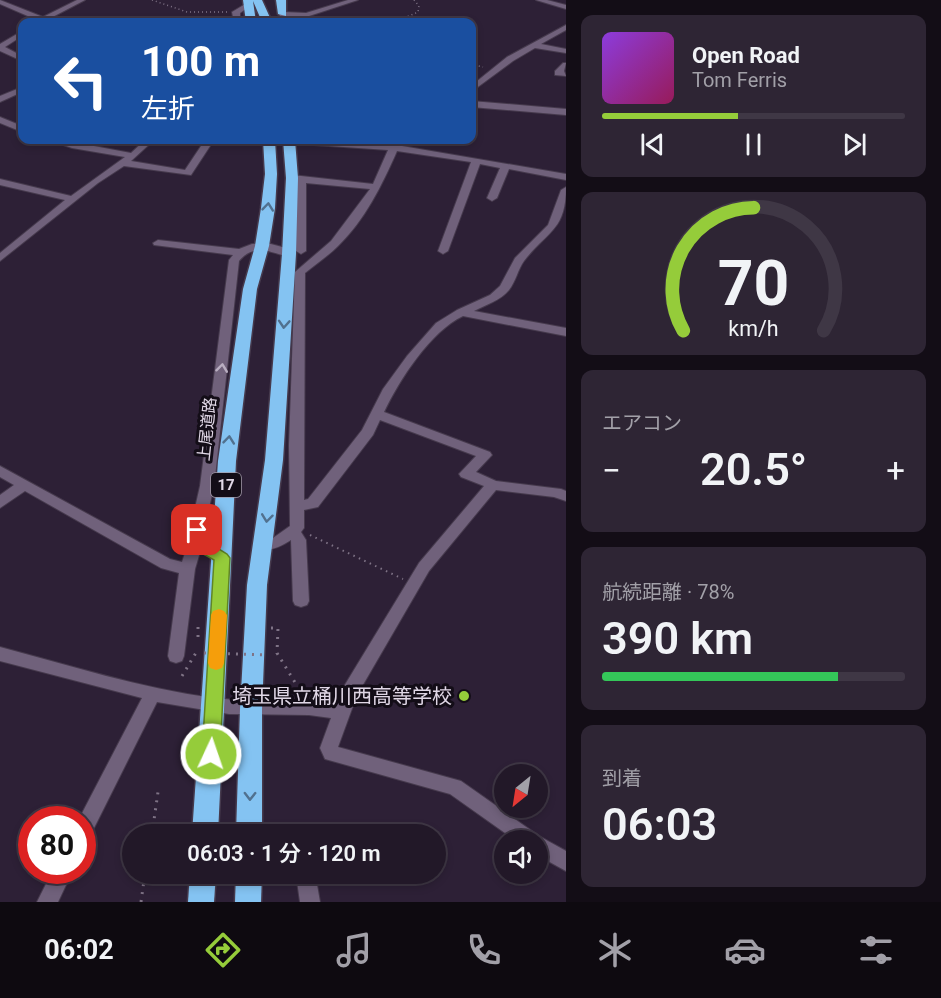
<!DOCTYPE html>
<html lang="ja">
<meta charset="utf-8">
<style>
:root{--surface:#221828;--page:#2e2534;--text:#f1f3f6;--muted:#a2a0a8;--line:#3f3745;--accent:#95cc3a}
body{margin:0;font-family:Roboto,"Noto Sans JP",sans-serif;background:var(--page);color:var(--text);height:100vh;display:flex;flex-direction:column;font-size:22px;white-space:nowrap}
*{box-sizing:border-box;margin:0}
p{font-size:20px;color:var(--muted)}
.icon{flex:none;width:33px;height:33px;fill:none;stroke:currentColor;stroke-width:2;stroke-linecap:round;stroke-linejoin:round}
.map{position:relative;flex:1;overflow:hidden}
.details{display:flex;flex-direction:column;gap:15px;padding:15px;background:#130d16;width:375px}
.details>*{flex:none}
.guide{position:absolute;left:18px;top:18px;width:458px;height:126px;border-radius:12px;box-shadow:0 3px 9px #0003,0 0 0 2px var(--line);background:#1a4fa0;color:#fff;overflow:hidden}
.needle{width:39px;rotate:210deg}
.tools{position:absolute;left:494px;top:764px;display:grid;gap:12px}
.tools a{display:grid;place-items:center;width:54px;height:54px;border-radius:50%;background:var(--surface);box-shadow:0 3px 9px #0003,0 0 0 2px var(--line);font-size:30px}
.speed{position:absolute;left:18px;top:806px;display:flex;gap:12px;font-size:30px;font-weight:700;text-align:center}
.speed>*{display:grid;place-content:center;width:78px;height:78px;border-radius:50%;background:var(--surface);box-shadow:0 3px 9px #0003,0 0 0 2px var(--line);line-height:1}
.speed .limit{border:9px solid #d22;background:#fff;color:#111}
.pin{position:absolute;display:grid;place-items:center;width:51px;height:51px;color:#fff;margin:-26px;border-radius:12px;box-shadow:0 3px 9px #0006}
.me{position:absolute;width:66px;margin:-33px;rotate:3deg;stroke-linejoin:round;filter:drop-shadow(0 0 4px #0008)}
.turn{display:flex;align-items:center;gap:21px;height:126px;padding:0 24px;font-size:27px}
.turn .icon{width:78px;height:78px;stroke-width:2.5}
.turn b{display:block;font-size:42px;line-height:51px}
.big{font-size:45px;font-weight:600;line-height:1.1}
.details .tile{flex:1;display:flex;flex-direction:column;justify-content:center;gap:9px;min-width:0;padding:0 21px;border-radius:12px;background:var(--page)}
.details .dial{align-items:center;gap:0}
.dial svg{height:156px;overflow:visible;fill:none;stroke:var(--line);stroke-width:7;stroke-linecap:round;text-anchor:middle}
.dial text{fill:var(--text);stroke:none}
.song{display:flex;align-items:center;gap:18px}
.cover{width:72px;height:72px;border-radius:9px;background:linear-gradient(135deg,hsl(270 70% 55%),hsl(330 70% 35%))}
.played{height:6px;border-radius:3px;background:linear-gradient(90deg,var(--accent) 45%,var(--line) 45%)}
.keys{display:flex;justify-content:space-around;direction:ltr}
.heat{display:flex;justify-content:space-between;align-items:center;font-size:33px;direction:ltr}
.charge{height:9px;border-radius:4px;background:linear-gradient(90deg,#34c759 78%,var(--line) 0)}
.trip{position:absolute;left:122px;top:824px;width:324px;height:60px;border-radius:30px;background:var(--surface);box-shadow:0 3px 9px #0003,0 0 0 2px var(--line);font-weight:600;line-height:60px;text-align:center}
.tabs{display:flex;height:96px;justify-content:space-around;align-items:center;background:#0e0a10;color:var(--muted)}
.tabs .icon{width:42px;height:42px}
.tabs .current{color:var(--accent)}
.tabs b{font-size:27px;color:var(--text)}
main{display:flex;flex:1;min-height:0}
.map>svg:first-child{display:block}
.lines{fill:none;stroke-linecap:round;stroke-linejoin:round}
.minor-casing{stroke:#463a4d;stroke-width:2}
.highway-casing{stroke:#463a4d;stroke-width:3}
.path-far2{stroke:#7f7386;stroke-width:1.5;stroke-dasharray:1 3;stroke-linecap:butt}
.path-far1{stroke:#7f7386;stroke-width:2;stroke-dasharray:1.5 4.5;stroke-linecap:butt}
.path{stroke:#7f7386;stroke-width:3;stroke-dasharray:2 6;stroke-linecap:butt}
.minor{fill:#70617b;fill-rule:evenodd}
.highway{fill:#84c3f2;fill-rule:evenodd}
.path-bridge{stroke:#7f7386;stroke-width:3;stroke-dasharray:2 6;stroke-linecap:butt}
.oneway{stroke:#51718f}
.oneway2{stroke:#b9aec1}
.route{fill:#95cc3a;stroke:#618526;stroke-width:1.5}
.slow{fill:#f59e0b}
.poi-dot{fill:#95cc3a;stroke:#130d17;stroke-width:2}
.labels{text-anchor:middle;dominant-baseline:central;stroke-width:6;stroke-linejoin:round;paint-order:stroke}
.shield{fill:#130d17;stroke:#a29aa8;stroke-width:1.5}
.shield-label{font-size:15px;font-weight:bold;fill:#e0d7e6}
.street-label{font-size:16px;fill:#e0d7e6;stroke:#130d17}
.near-poi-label{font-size:20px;fill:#e0d7e6;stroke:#130d17;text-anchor:end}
</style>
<main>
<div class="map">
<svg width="566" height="902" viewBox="0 0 566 902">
<rect width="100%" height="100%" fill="#2d2036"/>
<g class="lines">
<!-- minor casing -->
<g class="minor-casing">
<g id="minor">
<polygon points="0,0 43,17 77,0 85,0 43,22 35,22 37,20 0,4"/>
<polygon points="348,0 358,0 306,17 287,16 289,22 283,22 279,14 283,12 306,13"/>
<polygon points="536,0 547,0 566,5 566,9"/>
<polygon points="247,3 253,4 240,13 240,22 234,22 232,12"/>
<polygon points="566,25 566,30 541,44 566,49 566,53 535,48 513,61 471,92 471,86 507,57"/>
<polygon points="22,31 22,36 5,47 22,56 22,61 0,51 0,44"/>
<polygon points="563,63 566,63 564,71 566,76 555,75 555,71"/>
<polygon points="22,87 22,92 0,102 0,96"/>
<polygon points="471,101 566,109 566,115 471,107"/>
<polygon points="0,117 22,126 22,132 0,123"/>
<polygon points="49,140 62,140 131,153 145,140 154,140 131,161 185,170 205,140 214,140 191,175 124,166 98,183 0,261 0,253 65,200 0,185 0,179 71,196 125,157 72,148"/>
<path d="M279 140H316L391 145 399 140H408L402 146 566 174V180L509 169 497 198 492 201 487 198 500 168 480 164 448 251 443 254 438 251 471 162 397 151C382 185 365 220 338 246 328 256 316 264 305 273L304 500 308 499 362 430 383 389 407 356 436 323 457 310 490 295 500 286 515 258 548 225 561 190 566 187C566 231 547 231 524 261 518 269 516 281 509 290 501 300 486 305 474 311L566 328V336L463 316C430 332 400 379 384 412L490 452 492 455 476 472 496 481 561 489 566 491V501L554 497 496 490 429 571 357 695 338 747 461 781 539 836 566 851V871L537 855V840H515L450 794 325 759 320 748 331 718 309 715 229 714 157 702 89 838 82 841V819H79L142 698 0 661V647C71 666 141 688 213 698 254 703 296 697 336 704L343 688 419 563 484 486 461 477 459 474 476 456 380 420 373 435 318 507 304 510V528L301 532 306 540 309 601 307 605 301 607 295 605 293 601 291 540C282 546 270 552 259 549L257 545 259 541 273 538 290 526 289 445 295 272 331 241 370 189 306 183V251L301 254 296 251V183L287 178 292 175 373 184 388 150 284 143Z"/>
<path d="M158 240 239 249 252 244 267 243 286 248 294 254 289 257C270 252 254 243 239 261L214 486 204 530 206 541 227 554 230 558 227 562 222 564 200 552 195 569 184 656 182 661 176 663 170 661 168 656 179 573 161 568 25 491 0 508V495L14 485 0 477V466L170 559 182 562 186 550 191 542 190 530 200 486 229 260 233 255 154 245 153 243Z"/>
<polygon points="53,870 73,870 58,902 37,902"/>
<polygon points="293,873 315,873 320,902 300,902 297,881"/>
</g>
</g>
<!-- highway casing -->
<g class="highway-casing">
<g id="highway">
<polygon points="243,0 262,0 272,22 262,22 253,1 256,22 246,22"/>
<polygon points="276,0 286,0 286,16 278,14"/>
<polygon points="263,140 275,140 277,174 275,208 269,246 257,289 236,461 218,834 192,834 218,461 243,289 255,246 261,208 265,174"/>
<polygon points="283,140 295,140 298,178 296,254 283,460 267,585 262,709 262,834 236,834 240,709 247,585 265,460 282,254 286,178"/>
<polygon points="190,873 216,873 214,902 188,902"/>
<polygon points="236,873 262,873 261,902 235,902"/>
</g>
</g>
<!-- path-far2 -->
<g class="path-far2">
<polyline points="152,0 187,12 227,12"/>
<polyline points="414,0 419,6 418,12 402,19 416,22"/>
<polyline points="471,64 483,67"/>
</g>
<!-- path-far1 -->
<polyline class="path-far1" points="310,535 403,579"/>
<!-- path -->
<g class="path">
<polyline points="271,628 278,628 277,653 296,684"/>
<polyline points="198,637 198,626 200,626"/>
<polyline points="182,676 197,651"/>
<polyline points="152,834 158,792"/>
<polyline points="141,902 145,873"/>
</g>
<!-- minor -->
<use href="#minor" class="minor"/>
<!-- highway -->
<use href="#highway" class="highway"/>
<!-- path-bridge -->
<polyline class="path-bridge" points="204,653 267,655"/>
</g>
<!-- one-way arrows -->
<defs><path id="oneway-chevron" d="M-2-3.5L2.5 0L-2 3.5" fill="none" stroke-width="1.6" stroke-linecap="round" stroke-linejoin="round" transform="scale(1.5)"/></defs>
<g class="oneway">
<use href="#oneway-chevron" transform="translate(268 207) rotate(-84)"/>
<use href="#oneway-chevron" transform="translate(284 324) rotate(94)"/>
<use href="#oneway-chevron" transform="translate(229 440) rotate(-84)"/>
<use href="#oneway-chevron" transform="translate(267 518) rotate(97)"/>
<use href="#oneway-chevron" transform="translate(250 796) rotate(91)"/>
</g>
<use class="oneway2" href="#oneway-chevron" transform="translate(222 368) rotate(-83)"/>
<!-- route -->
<path class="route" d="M197 524 204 530 206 541 227 554 230 558 220 754 217 760 211 762 204 760 202 754 214 560C197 550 193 550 189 530Z"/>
<!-- slow -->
<polygon class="slow" points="219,609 224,611 227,615 224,663 222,668 216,670 210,668 208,663 211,615 213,611"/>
<!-- markers -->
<circle class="poi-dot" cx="464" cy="696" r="6"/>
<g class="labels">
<!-- shield labels -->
<rect class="shield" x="211" y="473" width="30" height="24" rx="4.5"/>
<g class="shield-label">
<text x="226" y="485">17</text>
</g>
<!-- street labels -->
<g class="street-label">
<text transform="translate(207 429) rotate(-84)">上尾道路</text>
</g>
<!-- near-poi labels -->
<g class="near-poi-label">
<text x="452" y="696">埼玉県立桶川西高等学校</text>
</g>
</g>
</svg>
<div class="tools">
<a><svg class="needle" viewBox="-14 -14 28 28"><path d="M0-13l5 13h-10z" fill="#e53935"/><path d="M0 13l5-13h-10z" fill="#a2a0a8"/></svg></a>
<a><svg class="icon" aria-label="sound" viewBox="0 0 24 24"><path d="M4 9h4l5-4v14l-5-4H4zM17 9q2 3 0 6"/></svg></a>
</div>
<div class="speed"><div class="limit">80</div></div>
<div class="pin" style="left:197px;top:530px;background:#d93025"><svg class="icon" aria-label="arrive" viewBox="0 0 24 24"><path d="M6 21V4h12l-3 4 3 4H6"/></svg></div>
<svg class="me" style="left:211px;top:754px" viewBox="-20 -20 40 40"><circle r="17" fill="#95cc3a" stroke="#fff" stroke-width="3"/><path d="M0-11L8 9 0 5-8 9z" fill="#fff"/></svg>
<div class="trip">06:03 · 1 分 · 120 m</div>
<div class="guide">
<div class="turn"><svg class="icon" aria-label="left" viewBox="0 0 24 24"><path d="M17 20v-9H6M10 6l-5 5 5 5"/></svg><div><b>100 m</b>左折</div></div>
</div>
</div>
<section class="details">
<div class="tile">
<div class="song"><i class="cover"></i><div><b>Open Road</b><p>Tom Ferris</p></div></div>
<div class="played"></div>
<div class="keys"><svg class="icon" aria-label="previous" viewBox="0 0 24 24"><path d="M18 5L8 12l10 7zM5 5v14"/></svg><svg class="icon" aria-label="pause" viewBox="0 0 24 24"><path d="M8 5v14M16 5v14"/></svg><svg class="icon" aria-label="next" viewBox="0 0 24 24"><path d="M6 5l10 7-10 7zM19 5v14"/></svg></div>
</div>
<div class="tile dial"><svg viewBox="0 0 100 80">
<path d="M14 69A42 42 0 1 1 86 69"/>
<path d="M14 69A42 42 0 0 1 50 6" stroke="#95cc3a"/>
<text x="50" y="56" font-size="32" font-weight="700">70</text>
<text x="50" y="72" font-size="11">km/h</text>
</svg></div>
<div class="tile"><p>エアコン</p>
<div class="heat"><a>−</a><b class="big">20.5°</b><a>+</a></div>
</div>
<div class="tile"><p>航続距離 · 78%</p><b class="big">390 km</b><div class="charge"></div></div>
<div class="tile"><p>到着</p><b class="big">06:03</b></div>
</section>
</main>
<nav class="tabs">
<b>06:02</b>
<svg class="icon current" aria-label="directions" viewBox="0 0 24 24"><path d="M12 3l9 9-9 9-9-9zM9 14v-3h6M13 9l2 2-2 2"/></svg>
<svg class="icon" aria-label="music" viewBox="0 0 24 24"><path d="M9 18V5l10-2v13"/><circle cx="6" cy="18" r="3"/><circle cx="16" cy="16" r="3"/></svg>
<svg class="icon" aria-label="phone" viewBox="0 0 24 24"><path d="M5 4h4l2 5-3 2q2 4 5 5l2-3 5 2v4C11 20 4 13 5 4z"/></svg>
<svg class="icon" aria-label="climate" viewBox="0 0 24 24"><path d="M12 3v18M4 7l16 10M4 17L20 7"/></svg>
<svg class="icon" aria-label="car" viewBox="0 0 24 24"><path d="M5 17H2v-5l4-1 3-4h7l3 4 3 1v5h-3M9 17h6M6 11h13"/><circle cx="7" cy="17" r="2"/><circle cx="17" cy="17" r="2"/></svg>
<svg class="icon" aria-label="filters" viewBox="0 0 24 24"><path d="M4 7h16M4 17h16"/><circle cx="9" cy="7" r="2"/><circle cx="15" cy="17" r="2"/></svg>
</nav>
